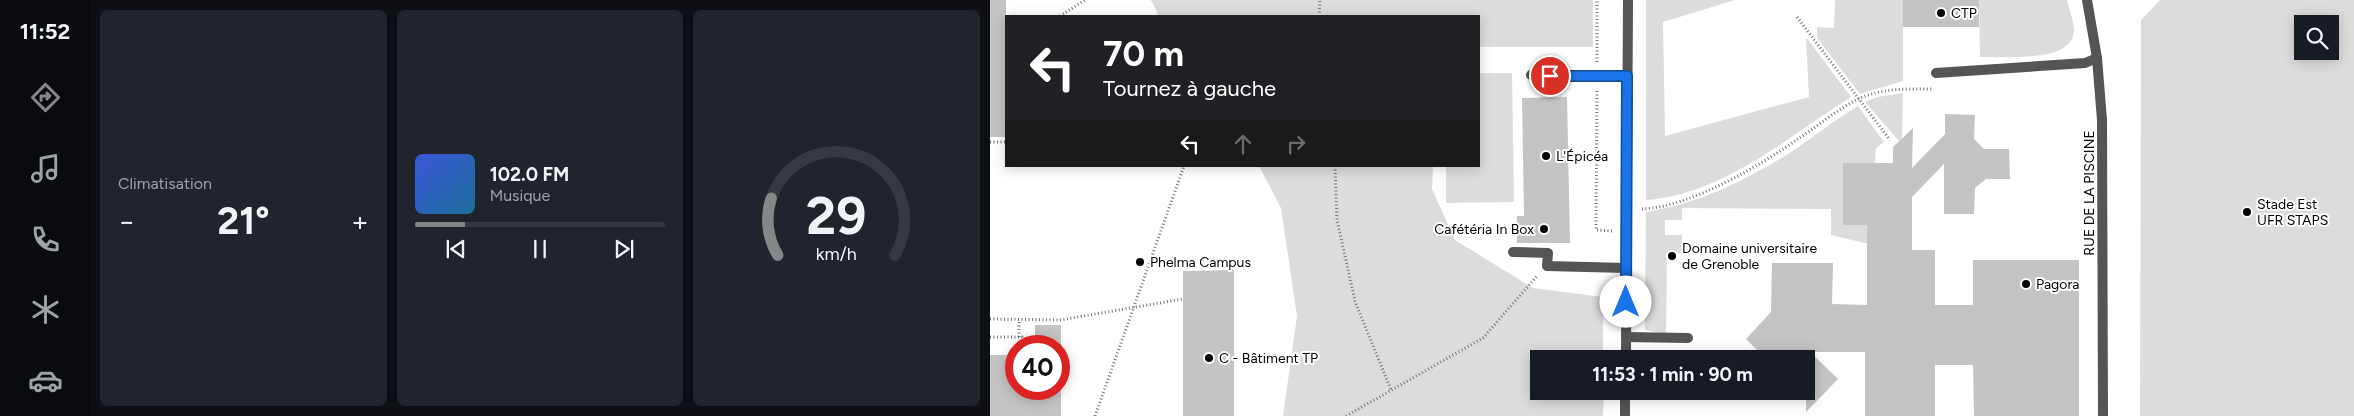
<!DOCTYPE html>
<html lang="fr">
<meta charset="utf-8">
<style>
:root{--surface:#171b24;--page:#20242c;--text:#f1f3f6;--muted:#9ea1a6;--line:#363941;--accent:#858687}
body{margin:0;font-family:Figtree,sans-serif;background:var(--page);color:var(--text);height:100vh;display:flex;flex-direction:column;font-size:19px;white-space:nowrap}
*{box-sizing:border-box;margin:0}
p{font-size:16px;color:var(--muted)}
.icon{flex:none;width:28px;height:28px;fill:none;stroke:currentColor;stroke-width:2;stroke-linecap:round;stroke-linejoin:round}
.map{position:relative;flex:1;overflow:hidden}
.side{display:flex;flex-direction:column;gap:10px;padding:10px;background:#0d0f14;width:900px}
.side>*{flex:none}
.guide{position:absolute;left:15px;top:15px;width:475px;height:152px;border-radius:0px;box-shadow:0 2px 12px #0003;background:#202124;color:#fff;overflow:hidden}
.tools{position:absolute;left:1304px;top:15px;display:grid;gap:10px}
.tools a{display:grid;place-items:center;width:45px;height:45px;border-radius:0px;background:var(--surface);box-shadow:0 2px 12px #0003;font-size:25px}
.speed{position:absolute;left:15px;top:335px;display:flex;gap:10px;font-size:25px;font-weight:700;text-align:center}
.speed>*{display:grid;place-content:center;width:65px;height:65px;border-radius:50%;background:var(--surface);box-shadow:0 2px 12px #0003;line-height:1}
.speed .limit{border:8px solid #d22;background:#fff;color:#111}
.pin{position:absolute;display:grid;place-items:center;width:42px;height:42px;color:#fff;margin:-21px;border:2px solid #fff;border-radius:50%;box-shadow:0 1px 5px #0007}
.me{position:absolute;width:55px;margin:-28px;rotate:0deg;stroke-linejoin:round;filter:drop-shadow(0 0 4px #0008)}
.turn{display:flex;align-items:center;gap:18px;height:105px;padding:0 15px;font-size:22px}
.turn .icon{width:65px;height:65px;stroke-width:2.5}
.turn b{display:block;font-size:35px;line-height:42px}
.lanes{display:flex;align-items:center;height:48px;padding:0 15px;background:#0003;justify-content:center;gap:25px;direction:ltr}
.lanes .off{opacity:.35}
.big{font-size:38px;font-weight:700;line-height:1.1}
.side .card{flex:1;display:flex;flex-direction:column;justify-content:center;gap:8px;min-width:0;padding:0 18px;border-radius:8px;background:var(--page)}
.side .dial{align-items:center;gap:0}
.dial svg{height:130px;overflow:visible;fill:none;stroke:var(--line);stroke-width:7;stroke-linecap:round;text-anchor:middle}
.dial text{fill:var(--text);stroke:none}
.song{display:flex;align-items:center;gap:15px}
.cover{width:60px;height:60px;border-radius:8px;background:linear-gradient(135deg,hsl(230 70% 55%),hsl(200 70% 35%))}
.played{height:5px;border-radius:2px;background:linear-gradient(90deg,var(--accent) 20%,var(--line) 20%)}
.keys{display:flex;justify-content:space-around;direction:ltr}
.heat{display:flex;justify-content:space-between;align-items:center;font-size:28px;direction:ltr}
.side .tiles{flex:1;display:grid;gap:10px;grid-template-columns:repeat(3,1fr)}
.trip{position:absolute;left:540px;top:350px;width:285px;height:50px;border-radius:0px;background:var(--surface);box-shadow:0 2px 12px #0003;font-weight:700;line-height:50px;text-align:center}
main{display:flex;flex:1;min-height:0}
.dock{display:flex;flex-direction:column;width:90px;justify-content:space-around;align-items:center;background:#090b0e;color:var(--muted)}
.dock .icon{width:35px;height:35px}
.dock .on{color:var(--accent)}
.dock b{font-size:22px;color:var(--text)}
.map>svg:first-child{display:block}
.green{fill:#dcdcdc;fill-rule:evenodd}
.building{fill:#c4c4c4}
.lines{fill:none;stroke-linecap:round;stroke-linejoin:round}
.path{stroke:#777;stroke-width:3;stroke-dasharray:1 2.5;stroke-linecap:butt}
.service{stroke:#555;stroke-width:10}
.minor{stroke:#555;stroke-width:10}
.tertiary{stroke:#555;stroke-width:10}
.route-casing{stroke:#114b97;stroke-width:12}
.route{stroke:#1a73e8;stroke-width:9}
.poi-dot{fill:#000;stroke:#fff;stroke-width:2}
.labels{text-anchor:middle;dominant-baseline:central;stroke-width:4;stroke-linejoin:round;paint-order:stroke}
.poi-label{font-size:14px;fill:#000;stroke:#fff;text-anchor:start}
.street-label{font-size:14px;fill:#000;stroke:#fff}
</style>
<main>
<nav class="dock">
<b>11:52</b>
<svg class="icon on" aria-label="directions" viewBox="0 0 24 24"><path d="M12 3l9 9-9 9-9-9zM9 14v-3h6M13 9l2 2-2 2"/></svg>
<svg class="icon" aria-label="music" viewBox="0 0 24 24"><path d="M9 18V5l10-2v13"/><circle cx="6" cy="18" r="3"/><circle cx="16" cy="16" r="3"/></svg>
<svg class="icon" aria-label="phone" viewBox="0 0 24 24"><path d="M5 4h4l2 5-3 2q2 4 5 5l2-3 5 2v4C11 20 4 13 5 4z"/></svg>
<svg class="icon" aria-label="climate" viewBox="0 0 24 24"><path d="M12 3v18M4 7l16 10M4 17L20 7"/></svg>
<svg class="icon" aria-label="car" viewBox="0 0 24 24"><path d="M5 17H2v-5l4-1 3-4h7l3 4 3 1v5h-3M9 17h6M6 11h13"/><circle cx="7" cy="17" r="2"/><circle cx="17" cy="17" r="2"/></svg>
</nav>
<section class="side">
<div class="tiles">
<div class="card"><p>Climatisation</p>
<div class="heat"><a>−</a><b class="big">21°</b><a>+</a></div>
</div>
<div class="card">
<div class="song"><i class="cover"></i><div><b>102.0 FM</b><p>Musique</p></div></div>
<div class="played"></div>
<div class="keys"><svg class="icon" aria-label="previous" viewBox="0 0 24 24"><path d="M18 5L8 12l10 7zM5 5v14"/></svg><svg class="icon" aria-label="pause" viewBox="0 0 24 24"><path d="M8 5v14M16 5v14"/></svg><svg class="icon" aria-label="next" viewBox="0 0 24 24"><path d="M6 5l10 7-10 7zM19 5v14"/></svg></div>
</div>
<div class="card dial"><svg viewBox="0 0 100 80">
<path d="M14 69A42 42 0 1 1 86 69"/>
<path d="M14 69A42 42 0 0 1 10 34" stroke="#858687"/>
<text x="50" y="56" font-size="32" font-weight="700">29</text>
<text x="50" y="72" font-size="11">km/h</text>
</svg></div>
</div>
</section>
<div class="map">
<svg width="1364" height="416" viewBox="0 0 1364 416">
<rect width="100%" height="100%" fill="#fff"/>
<!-- green -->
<g class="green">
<polygon points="161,0 603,0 603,47 489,47 489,16 169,16"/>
<path d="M656 0H745L673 22 675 136 819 97 816 37 861 97C797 137 734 194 656 200Z"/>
<polygon points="845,0 913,0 913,81 870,94 827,38 827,27 844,28"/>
<path d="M989 0H1077C1079 9 1084 21 1084 31 1082 64 1013 56 990 57Z"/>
<path d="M1170 0H1364V416H1150L1151 20ZM1312 24H1340V51H1312Z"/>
<polygon points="489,73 522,73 524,202 456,203 456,166 489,166"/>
<polygon points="913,93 912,138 909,141 875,102 887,97"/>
<path d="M868 106 894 142 886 148 885 163H853V225H914L879 244 841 235V209L692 208V220H675V235H692V253H677L676 334 655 330 656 212C708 204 757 180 801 152 824 137 844 120 868 106Z"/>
<polygon points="269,166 443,166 442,189 465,240 543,288 613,297 613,359 549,359 549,391 614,391 613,416 293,416 307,316 291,208"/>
</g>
<!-- building -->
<g class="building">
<rect x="0" y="0" width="16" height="137"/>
<rect x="913" y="0" width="76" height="27"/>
<polygon points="577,97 580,243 527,243 527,216 534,216 532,98"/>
<polygon points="955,114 985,115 984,139 994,149 1019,149 1020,179 996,179 985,188 984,214 954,214 954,164 922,197 922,250 945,250 945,305 983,305 983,260 1089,260 1089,416 984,416 983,365 945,365 945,416 875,416 875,352 820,352 848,379 816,412 816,359 776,359 756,339 781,312 782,263 843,263 842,304 877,305 877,225 853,225 853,163 903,163 903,147 923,128 922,168 955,134"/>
<polygon points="244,270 244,416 193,416 193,271"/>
<rect x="45" y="325" width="26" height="21"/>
<polygon points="0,355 26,355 26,389 71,389 71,416 0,416"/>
</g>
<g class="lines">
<!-- path -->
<g class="path">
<polyline points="70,16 95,0"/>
<polyline points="329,16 330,0"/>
<polyline points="807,17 900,140"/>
<polyline points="607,62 607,0"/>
<polyline points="607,91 606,230 622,231"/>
<polyline points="0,142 16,142"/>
<polyline points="345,166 347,220 365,301 401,390"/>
<path d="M652 209C701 207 771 165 811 137 832 123 851 106 875 96 897 88 921 89 943 89"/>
<polyline points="0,319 70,320 193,299"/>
<polyline points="0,337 32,337 32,346"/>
<polyline points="29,337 29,320"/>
<polyline points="105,416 194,166"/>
<polyline points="356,416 493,338 547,276"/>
</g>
<!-- service -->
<g class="service">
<polyline points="946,73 1095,63 1107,58"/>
<polyline points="541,75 637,76"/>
<polyline points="523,252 558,253 557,266 636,268"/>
<polyline points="636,337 698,338"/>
</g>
<!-- minor -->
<polyline class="minor" points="1097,0 1107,58 1112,120 1113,416"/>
<!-- tertiary -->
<g class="tertiary">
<polyline points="636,359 638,0"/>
<polyline points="635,416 635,391"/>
</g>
</g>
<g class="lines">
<!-- route casing -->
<g class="route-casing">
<polyline id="route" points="560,76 637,76 636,302"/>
</g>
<!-- route -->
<use href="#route" class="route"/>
</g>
<!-- markers -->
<g class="poi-dot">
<circle cx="951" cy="13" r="5"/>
<circle cx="556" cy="156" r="5"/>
<circle cx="1257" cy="212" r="5"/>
<circle cx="554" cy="229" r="5"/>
<circle cx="682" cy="256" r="5"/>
<circle cx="150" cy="262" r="5"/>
<circle cx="1036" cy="284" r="5"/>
<circle cx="219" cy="358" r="5"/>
</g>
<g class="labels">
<!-- poi labels -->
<g class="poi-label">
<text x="961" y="13">CTP</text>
<text x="566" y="156">L'Épicéa</text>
<text x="1267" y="204">Stade Est<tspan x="1267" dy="16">UFR STAPS</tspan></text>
<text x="544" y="229" text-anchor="end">Cafétéria In Box</text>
<text x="692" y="248">Domaine universitaire<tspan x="692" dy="16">de Grenoble</tspan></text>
<text x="160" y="262">Phelma Campus</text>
<text x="1046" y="284">Pagora</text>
<text x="229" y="358">C - Bâtiment TP</text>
</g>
<!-- street labels -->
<g class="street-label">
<text transform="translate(1099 193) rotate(-90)">RUE DE LA PISCINE</text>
</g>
</g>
</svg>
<div class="tools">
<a><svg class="icon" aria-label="search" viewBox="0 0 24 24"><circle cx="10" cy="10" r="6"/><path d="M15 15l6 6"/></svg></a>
</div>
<div class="speed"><div class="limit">40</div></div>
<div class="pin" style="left:560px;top:76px;background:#d93025"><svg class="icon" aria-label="arrive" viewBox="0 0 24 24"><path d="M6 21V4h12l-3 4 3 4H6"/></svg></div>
<svg class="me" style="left:636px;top:302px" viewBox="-20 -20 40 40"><circle r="19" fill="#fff"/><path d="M0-13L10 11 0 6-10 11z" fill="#1a73e8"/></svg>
<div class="trip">11:53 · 1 min · 90 m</div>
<div class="guide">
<div class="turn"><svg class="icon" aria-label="left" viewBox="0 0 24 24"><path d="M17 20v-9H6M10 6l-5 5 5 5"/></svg><div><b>70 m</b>Tournez à gauche</div></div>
<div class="lanes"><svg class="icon" aria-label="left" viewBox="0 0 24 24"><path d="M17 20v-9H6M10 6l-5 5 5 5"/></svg><svg class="icon off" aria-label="ahead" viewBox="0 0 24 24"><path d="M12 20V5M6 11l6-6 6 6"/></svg><svg class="icon off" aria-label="right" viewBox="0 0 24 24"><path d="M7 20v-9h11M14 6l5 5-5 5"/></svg></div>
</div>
</div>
</main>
